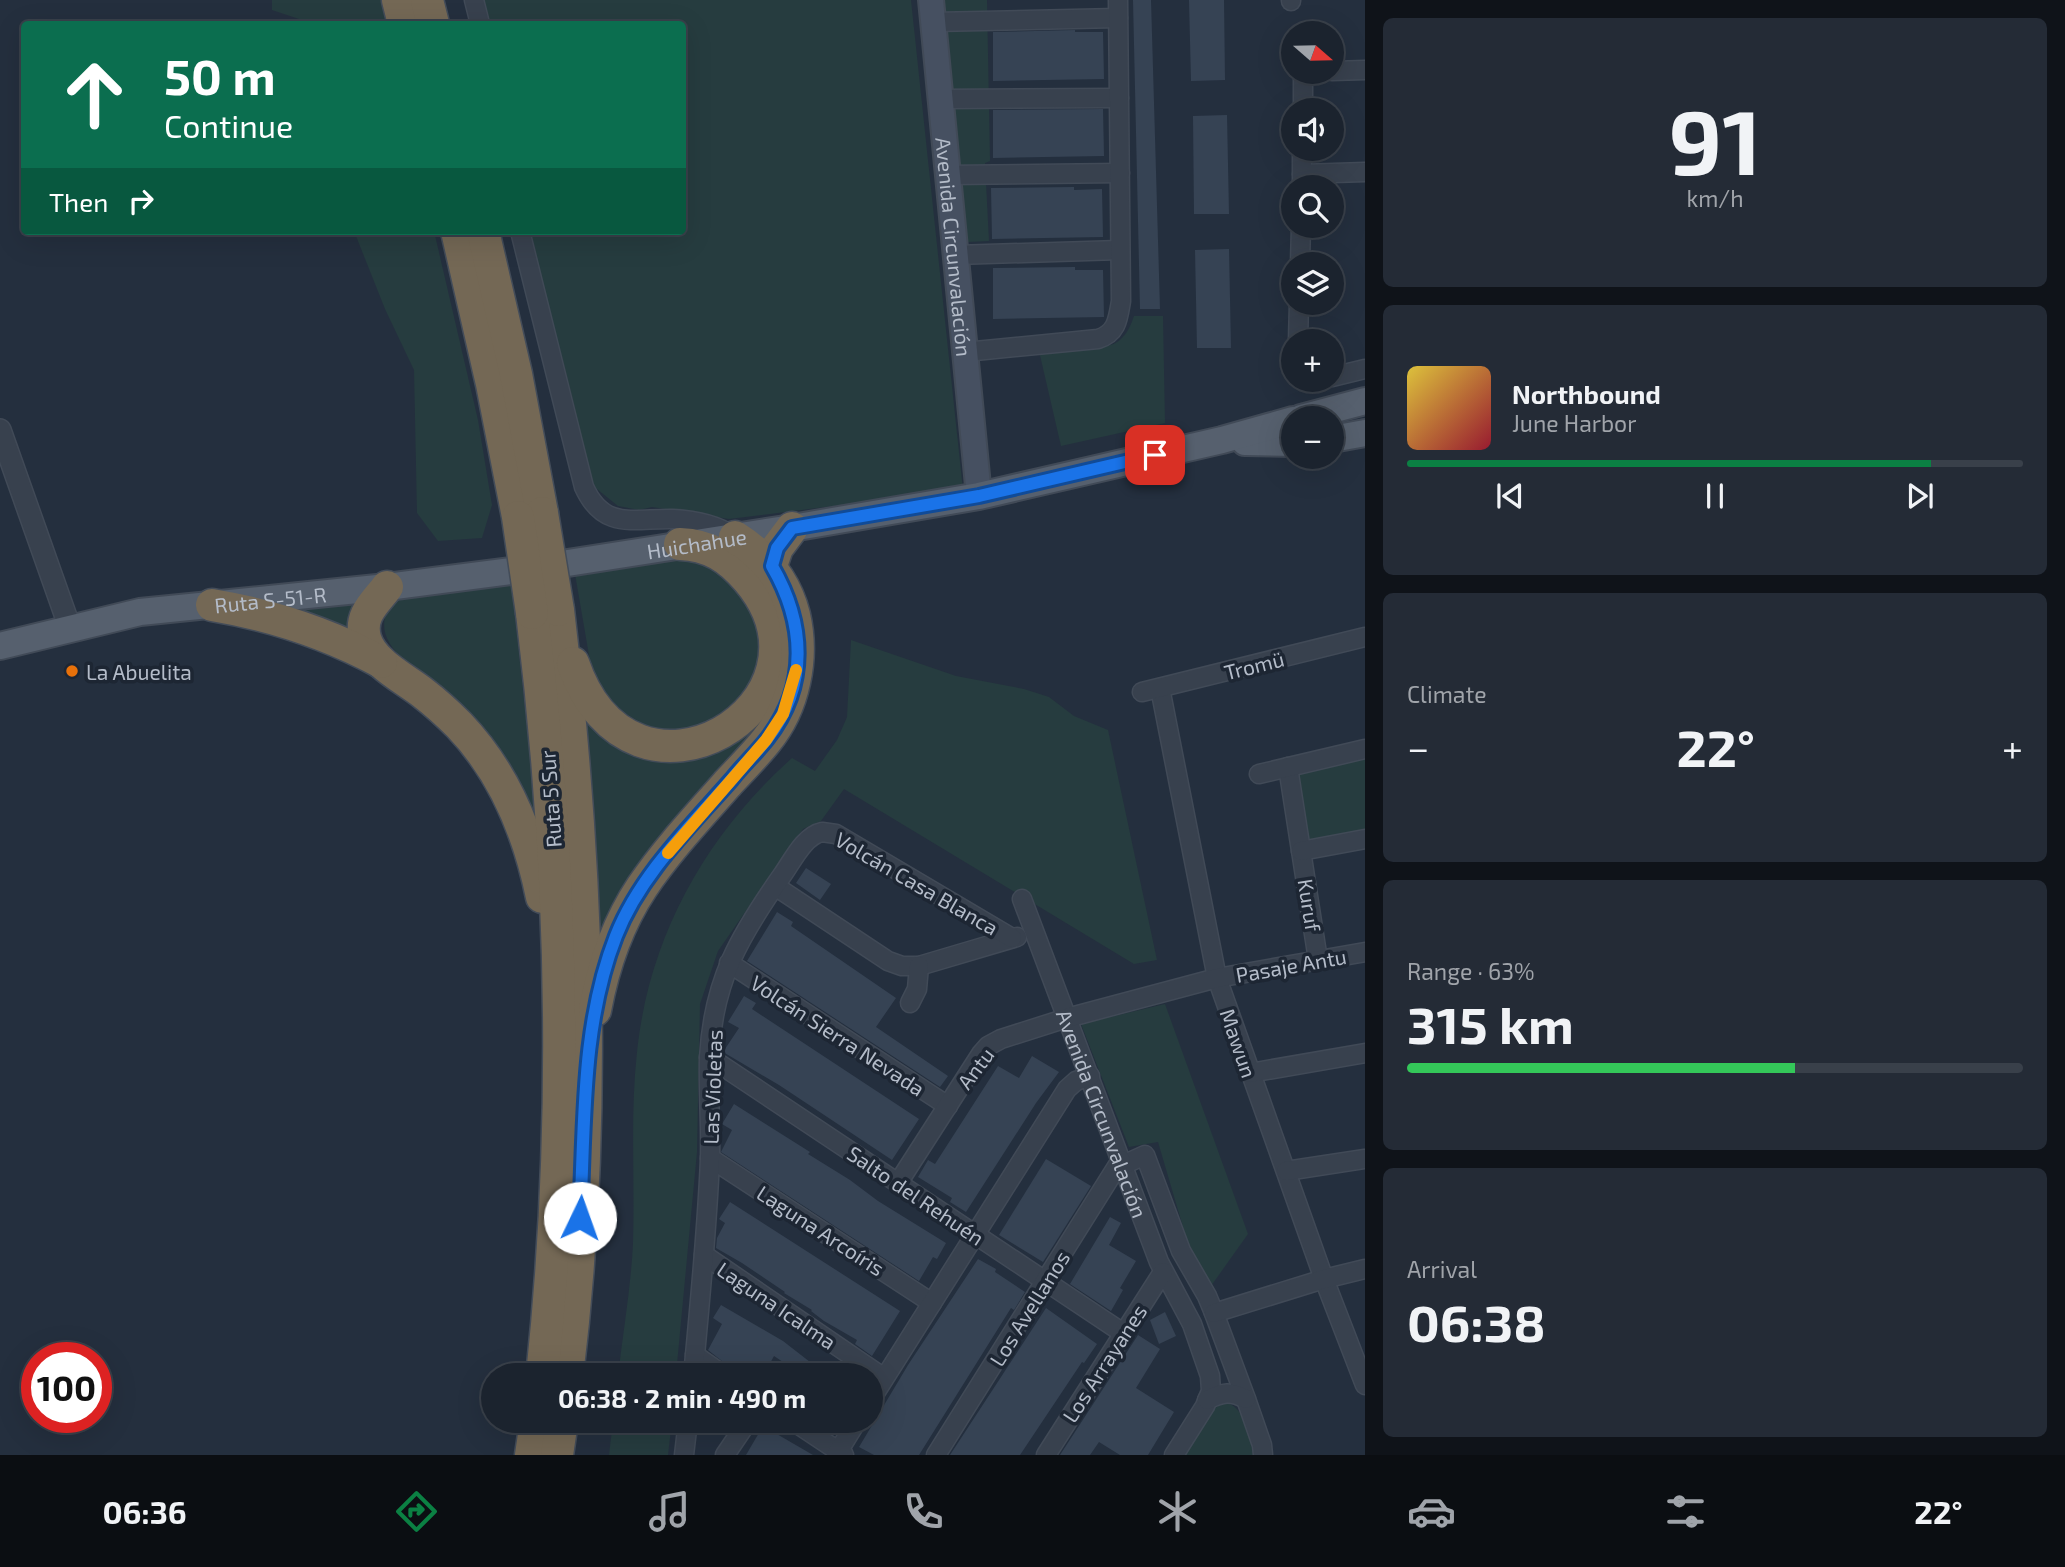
<!DOCTYPE html>
<meta charset="utf-8">
<style>
:root{--surface:#1b232e;--page:#242b36;--text:#f1f3f6;--muted:#a0a4aa;--line:#39404a;--accent:#0b8043}
body{margin:0;font-family:"Exo 2",sans-serif;background:var(--page);color:var(--text);height:100vh;display:flex;flex-direction:column;font-size:26px;white-space:nowrap}
*{box-sizing:border-box;margin:0}
p{font-size:23px;color:var(--muted)}
.icon{flex:none;width:38px;height:38px;fill:none;stroke:currentColor;stroke-width:2;stroke-linecap:round;stroke-linejoin:round}
.map{position:relative;flex:1;overflow:hidden}
.sheet{display:flex;flex-direction:column;gap:18px;padding:18px;background:#0f1319;width:700px}
.sheet>*{flex:none}
.guide{position:absolute;left:21px;top:21px;width:665px;height:214px;border-radius:7px;box-shadow:0 7px 28px #0002,0 0 0 2px var(--line);background:#0b6e4f;color:#fff;overflow:hidden}
.needle{width:46px;rotate:110deg}
.fabs{position:absolute;left:1281px;top:21px;display:grid;gap:14px}
.fabs a{display:grid;place-items:center;width:63px;height:63px;border-radius:50%;background:var(--surface);box-shadow:0 7px 28px #0002,0 0 0 2px var(--line);font-size:35px}
.speed{position:absolute;left:21px;top:1342px;display:flex;gap:14px;font-size:35px;font-weight:700;text-align:center}
.speed>*{display:grid;place-content:center;width:91px;height:91px;border-radius:50%;background:var(--surface);box-shadow:0 7px 28px #0002,0 0 0 2px var(--line);line-height:1}
.speed .limit{border:10px solid #d22;background:#fff;color:#111}
.pin{position:absolute;display:grid;place-items:center;width:60px;height:60px;color:#fff;margin:-30px;border-radius:14px;box-shadow:0 4px 10px #0006}
.me{position:absolute;width:77px;margin:-38px;rotate:3deg;stroke-linejoin:round;filter:drop-shadow(0 0 5px #0008)}
.turn{display:flex;align-items:center;gap:24px;height:147px;padding:0 28px;font-size:32px}
.turn .icon{width:91px;height:91px;stroke-width:2.5}
.turn b{display:block;font-size:49px;line-height:60px}
.then{display:flex;align-items:center;height:66px;padding:0 28px;background:#0003;gap:14px;font-size:26px}
.big{font-size:52px;font-weight:700;line-height:1.1}
.sheet .widget{flex:1;display:flex;flex-direction:column;justify-content:center;gap:10px;min-width:0;padding:0 24px;border-radius:10px;background:var(--page)}
.sheet .dial{align-items:center;gap:0}
.dial b{font-size:91px;line-height:1}
.song{display:flex;align-items:center;gap:21px}
.cover{width:84px;height:84px;border-radius:10px;background:linear-gradient(135deg,hsl(50 70% 55%),hsl(350 70% 35%))}
.played{height:7px;border-radius:4px;background:linear-gradient(90deg,var(--accent) 85%,var(--line) 85%)}
.keys{display:flex;justify-content:space-around;direction:ltr}
.heat{display:flex;justify-content:space-between;align-items:center;font-size:38px;direction:ltr}
.charge{height:10px;border-radius:5px;background:linear-gradient(90deg,#34c759 63%,var(--line) 0)}
.trip{position:absolute;left:481px;top:1363px;width:402px;height:70px;border-radius:35px;background:var(--surface);box-shadow:0 7px 28px #0002,0 0 0 2px var(--line);font-weight:700;line-height:70px;text-align:center}
.tabs{display:flex;height:112px;justify-content:space-around;align-items:center;background:#0b0e12;color:var(--muted)}
.tabs .icon{width:49px;height:49px}
.tabs .active{color:var(--accent)}
.tabs b{font-size:32px;color:var(--text)}
main{display:flex;flex:1;min-height:0}
.map>svg:first-child{display:block}
.green{fill:#263c3f}
.building{fill:#364354}
.lines{fill:none;stroke-linecap:round;stroke-linejoin:round}
.minor-casing{stroke:#414a57;stroke-width:21}
.tertiary-casing{stroke:#414a57;stroke-width:24}
.secondary-casing{stroke:#414a57;stroke-width:28}
.primary-casing{stroke:#414a57;stroke-width:30}
.motorway-casing{stroke:#434c59;stroke-width:35}
.minor{stroke:#38414e;stroke-width:18}
.tertiary{stroke:#38414e;stroke-width:21}
.secondary{stroke:#465061;stroke-width:24}
.primary{stroke:#56606e;stroke-width:26}
.motorway{stroke:#746855;stroke-width:32}
.motorway-bridge-casing{stroke:#434c59;stroke-width:35;stroke-linecap:butt}
.motorway-bridge{stroke:#746855;stroke-width:32}
.route-casing{stroke:#114b97;stroke-width:18}
.route{stroke:#1a73e8;stroke-width:12}
.slow{stroke:#f59e0b;stroke-width:12}
.food-dot{fill:#e8710a;stroke:#1d2633;stroke-width:2.5}
.labels{text-anchor:middle;dominant-baseline:central;stroke-width:7;stroke-linejoin:round;paint-order:stroke}
.street-label{font-size:21px;fill:#b4bcc9;stroke:#1d2633}
.poi-label{font-size:21px;fill:#b4bcc9;stroke:#1d2633;text-anchor:start}
</style>
<main>
<div class="map">
<svg width="1365" height="1455" viewBox="0 0 1365 1455">
<rect width="100%" height="100%" fill="#242f3e"/>
<!-- green -->
<g class="green">
<polygon points="272,0 382,0 387,24 314,24 272,10"/>
<polygon points="474,0 911,0 963,490 729,519 652,507 639,510 618,506 582,477 522,231 682,231 682,24 480,24"/>
<polygon points="943,0 987,0 990,161 985,163 989,241 967,242"/>
<polygon points="354,231 434,231 478,420 492,505 482,538 438,541 417,513 414,370 385,309"/>
<path d="M1134 316H1163L1165 423 1061 446 1039 351C1058 350 1107 352 1120 340 1127 334 1131 325 1134 316Z"/>
<path d="M744 548 764 567 783 593 793 640V661L789 682 780 702 759 738 686 819 636 868 596 936 586 708C591 715 597 723 603 729 634 759 691 767 728 746 747 736 761 716 768 697 772 689 776 681 779 672 792 621 763 578 723 550Z"/>
<polygon points="688,558 710,563 748,593 764,650 747,698 701,730 650,729 612,705 591,667 575,574"/>
<path d="M511 580 539 838 405 662C382 638 377 625 395 595Z"/>
<polygon points="362,597 350,630 273,604"/>
<path d="M851 640 956 676 1024 689 1049 697 1074 716 1108 730 1157 960 1134 964 844 789 821 821 803 829 718 951 700 1004 697 1152 676 1375 618 1376C623 1332 631 1287 633 1243 635 1180 630 1115 637 1052 649 936 706 835 792 758L815 771 837 740 847 717Z"/>
<polygon points="1365,755 1365,834 1305,844 1295,772"/>
<polygon points="1165,1004 1248,1234 1211,1286 1188,1244 1158,1142 1129,1147 1081,1024"/>
<path d="M1224 1402C1244 1405 1251 1437 1253 1455H1184L1211 1411Z"/>
<polygon points="613,1421 672,1421 668,1455 609,1455"/>
</g>
<!-- building -->
<g class="building">
<polygon points="1133,0 1151,0 1160,309 1140,309"/>
<polygon points="1189,0 1224,0 1225,80 1191,81"/>
<polygon points="1075,30 1075,32 1103,32 1104,79 993,81 993,32"/>
<polygon points="1103,109 1104,156 993,158 993,110"/>
<polygon points="1227,115 1229,214 1194,214 1193,116"/>
<polygon points="1074,187 1074,190 1102,189 1103,237 992,239 991,188"/>
<polygon points="1229,249 1231,348 1197,348 1195,250"/>
<polygon points="1075,267 1075,270 1103,270 1104,317 993,319 993,268"/>
<polygon points="806,868 831,884 820,900 796,883"/>
<polygon points="777,912 793,922 791,926 896,998 876,1027 948,1076 940,1087 747,961"/>
<polygon points="744,996 756,1003 752,1009 919,1119 892,1160 779,1085 723,1052 739,1028 728,1022"/>
<polygon points="1032,1056 1059,1072 1036,1103 966,1212 950,1202 952,1198 918,1177 928,1160 935,1164 998,1066 1019,1078"/>
<polygon points="734,1104 810,1152 808,1154 850,1180 878,1201 946,1243 937,1259 933,1257 919,1281 721,1152 732,1130 722,1124"/>
<polygon points="1046,1159 1091,1186 1043,1262 999,1235"/>
<polygon points="730,1202 900,1311 872,1356 855,1344 857,1340 824,1321 811,1311 812,1310 784,1293 785,1292 742,1263 716,1248 717,1238 725,1223 719,1219"/>
<polygon points="1110,1217 1121,1223 1109,1245 1136,1261 1120,1288 1123,1290 1111,1311 1070,1284"/>
<polygon points="978,1259 996,1269 995,1272 1025,1292 1014,1310 1011,1308 919,1455 874,1455 859,1447 908,1365"/>
<polygon points="721,1305 783,1341 810,1362 834,1376 804,1376 774,1356 763,1376 742,1376 736,1372 708,1350 722,1324 713,1318"/>
<polygon points="1046,1308 1097,1344 1084,1363 1082,1362 1020,1455 950,1455"/>
<polygon points="1165,1312 1176,1336 1159,1344 1150,1320"/>
<polygon points="1138,1335 1160,1349 1136,1388 1174,1412 1148,1455 1120,1455 1099,1442 1090,1455 1060,1455"/>
<polygon points="763,1426 813,1455 746,1455"/>
</g>
<g class="lines">
<!-- minor casing -->
<g class="minor-casing">
<g id="minor">
<polyline points="474,0 480,24"/>
<polyline points="1291,0 1291,1"/>
<polyline points="933,22 1118,18"/>
<polyline points="1332,71 1365,70"/>
<polyline points="941,99 1119,98"/>
<polyline points="1303,110 1303,72"/>
<polyline points="1302,174 1365,172"/>
<polyline points="948,175 1120,173"/>
<polyline points="1302,187 1302,149"/>
<path d="M520 231 584 487C604 531 634 518 673 519 695 520 716 524 735 537"/>
<polyline points="956,255 1120,250"/>
<polyline points="1300,264 1301,226"/>
<polyline points="1298,341 1299,303"/>
<path d="M965 352 1098 339C1117 333 1118 319 1121 301L1118 0"/>
<polyline points="1332,377 1365,369"/>
<polyline points="1311,380 1317,380"/>
<polyline points="1160,688 1217,978 1324,1279 1365,1385"/>
<polyline points="1142,692 1365,637"/>
<polyline points="1288,767 1318,960"/>
<polyline points="1259,774 1365,749"/>
<polyline points="1301,851 1365,839"/>
<polyline points="775,886 888,961 902,966 919,966 1017,937"/>
<path id="s1" d="M1022 899 1159 1262 1192 1324 1210 1376 1211 1391 1205 1406 1174 1455"/>
<polyline points="729,963 948,1106"/>
<polyline points="910,1003 917,989 919,966"/>
<polyline points="709,1057 1123,1333"/>
<polyline points="1250,1073 1365,1053"/>
<polyline points="710,1158 932,1303"/>
<polyline points="1123,1165 1145,1155 1181,1251 1207,1296 1214,1313 1246,1399 1262,1445 1263,1455"/>
<polyline points="1286,1171 1365,1159"/>
<polyline points="898,1183 981,1054 988,1046 1001,1039 1067,1018 1217,978 1365,952"/>
<polyline points="704,1255 884,1378"/>
<polyline points="1214,1313 1324,1279 1365,1269"/>
<polyline points="695,1355 725,1376"/>
<path d="M693 1376C700 1303 707 1231 710 1159 711 1125 708 1091 709 1058 713 980 740 935 783 874 793 860 804 836 822 832L836 834 1012 938"/>
<polyline points="872,1398 1067,1089 1076,1081 1090,1076"/>
<path d="M1207 1400C1223 1392 1231 1391 1246 1399"/>
<polyline points="793,1421 844,1455"/>
<polyline points="684,1455 688,1421"/>
<polyline points="725,1455 748,1421"/>
<polyline points="836,1455 857,1421"/>
<polyline points="936,1455 1121,1160"/>
<polyline points="1046,1455 1163,1272"/>
</g>
</g>
<!-- tertiary casing -->
<g class="tertiary-casing">
<polyline id="tertiary" points="0,430 70,628"/>
</g>
<!-- secondary casing -->
<g class="secondary-casing">
<g id="secondary">
<path id="s2" d="M931 0 979 496"/>
</g>
</g>
<!-- primary casing -->
<g class="primary-casing">
<g id="primary">
<polyline points="1301,418 1365,401"/>
<polyline points="1332,439 1365,433"/>
<polyline points="1245,442 1293,443"/>
<path id="s3" d="M0 646 140 612 387 587 542 567 792 528 979 496 1222 440 1293 420"/>
</g>
</g>
<!-- motorway casing -->
<g class="motorway-casing">
<g id="motorway">
<polyline points="398,0 404,24"/>
<polyline points="427,0 433,24"/>
<polyline points="457,231 492,384 518,517"/>
<polyline points="483,231 516,374 542,513"/>
<polyline points="771,566 777,548 792,528"/>
<path d="M387 587C375 603 359 615 365 638 372 663 404 678 423 693 436 703 448 714 459 725 505 773 529 833 542 897"/>
<path d="M212 605C272 615 327 633 381 662"/>
<path d="M558 610C588 864 598 1122 567 1376"/>
<path d="M532 613C563 866 569 1122 542 1376"/>
<path d="M573 663C632 837 851 702 748 580 729 558 710 545 680 544"/>
<path d="M595 1010C603 967 618 923 642 887 667 850 698 817 727 784 740 770 754 756 766 741 794 707 804 658 794 615 785 580 765 556 735 537"/>
<polyline points="531,1455 536,1421"/>
<polyline points="557,1455 562,1421"/>
</g>
</g>
<!-- minor -->
<use href="#minor" class="minor"/>
<!-- tertiary -->
<use href="#tertiary" class="tertiary"/>
<!-- secondary -->
<use href="#secondary" class="secondary"/>
<!-- primary -->
<use href="#primary" class="primary"/>
<!-- motorway -->
<use href="#motorway" class="motorway"/>
<!-- motorway-bridge casing -->
<g class="motorway-bridge-casing">
<g id="motorway-bridge">
<polyline points="542,513 558,610"/>
<polyline points="518,517 532,613"/>
</g>
</g>
<!-- motorway-bridge -->
<use href="#motorway-bridge" class="motorway-bridge"/>
</g>
<g class="lines">
<!-- route casing -->
<g class="route-casing">
<path id="route" d="M580 1218C585 1123 581 1025 616 936 640 875 690 827 732 779 743 765 756 753 767 739 809 685 805 623 772 566L777 548 792 528 979 496 1155 455"/>
</g>
<!-- route -->
<use href="#route" class="route"/>
<!-- slow -->
<polyline class="slow" points="668,853 766,740 783,714 796,670"/>
</g>
<!-- markers -->
<circle class="food-dot" cx="72" cy="671" r="7"/>
<g class="labels">
<!-- street labels -->
<g class="street-label">
<text stroke="none"><textPath href="#s2" startOffset="248">Avenida Circunvalación</textPath></text>
<text stroke="none"><textPath href="#s3" startOffset="705">Huichahue</textPath></text>
<text stroke="none"><textPath href="#s3" startOffset="275">Ruta S-51-R</textPath></text>
<text transform="translate(1254 665) rotate(-14)">Tromü</text>
<text transform="translate(550 799) rotate(-94)">Ruta 5 Sur</text>
<text transform="translate(917 883) rotate(30)">Volcán Casa Blanca</text>
<text transform="translate(1310 905) rotate(81)">Kuruf</text>
<text transform="translate(1291 965) rotate(-10)">Pasaje Antu</text>
<text transform="translate(838 1035) rotate(33)">Volcán Sierra Nevada</text>
<text transform="translate(1239 1043) rotate(71)">Mawun</text>
<text transform="translate(975 1068) rotate(-53)">Antu</text>
<text transform="translate(712 1087) rotate(-88)">Las Violetas</text>
<text stroke="none"><textPath href="#s1" startOffset="229">Avenida Circunvalación</textPath></text>
<text transform="translate(916 1195) rotate(34)">Salto del Rehuén</text>
<text transform="translate(821 1230) rotate(33)">Laguna Arcoíris</text>
<text transform="translate(777 1305) rotate(34)">Laguna Icalma</text>
<text transform="translate(1029 1308) rotate(-58)">Los Avellanos</text>
<text transform="translate(1104 1363) rotate(-57)">Los Arrayanes</text>
</g>
<!-- poi labels -->
<g class="poi-label">
<text x="86" y="671">La Abuelita</text>
</g>
</g>
</svg>
<div class="fabs">
<a><svg class="needle" viewBox="-14 -14 28 28"><path d="M0-13l5 13h-10z" fill="#e53935"/><path d="M0 13l5-13h-10z" fill="#a0a4aa"/></svg></a>
<a><svg class="icon" aria-label="sound" viewBox="0 0 24 24"><path d="M4 9h4l5-4v14l-5-4H4zM17 9q2 3 0 6"/></svg></a>
<a><svg class="icon" aria-label="search" viewBox="0 0 24 24"><circle cx="10" cy="10" r="6"/><path d="M15 15l6 6"/></svg></a>
<a><svg class="icon" aria-label="layers" viewBox="0 0 24 24"><path d="M12 4l9 5-9 5-9-5zM3 14l9 5 9-5"/></svg></a>
<a>+</a>
<a>−</a>
</div>
<div class="speed"><div class="limit">100</div></div>
<div class="pin" style="left:1155px;top:455px;background:#d93025"><svg class="icon" aria-label="arrive" viewBox="0 0 24 24"><path d="M6 21V4h12l-3 4 3 4H6"/></svg></div>
<svg class="me" style="left:580px;top:1218px" viewBox="-20 -20 40 40"><circle r="19" fill="#fff"/><path d="M0-13L10 11 0 6-10 11z" fill="#1a73e8"/></svg>
<div class="trip">06:38 · 2 min · 490 m</div>
<div class="guide">
<div class="turn"><svg class="icon" aria-label="ahead" viewBox="0 0 24 24"><path d="M12 20V5M6 11l6-6 6 6"/></svg><div><b>50 m</b>Continue</div></div>
<div class="then">Then<svg class="icon" aria-label="right" viewBox="0 0 24 24"><path d="M7 20v-9h11M14 6l5 5-5 5"/></svg></div>
</div>
</div>
<section class="sheet">
<div class="widget dial"><b>91</b><p>km/h</p></div>
<div class="widget">
<div class="song"><i class="cover"></i><div><b>Northbound</b><p>June Harbor</p></div></div>
<div class="played"></div>
<div class="keys"><svg class="icon" aria-label="previous" viewBox="0 0 24 24"><path d="M18 5L8 12l10 7zM5 5v14"/></svg><svg class="icon" aria-label="pause" viewBox="0 0 24 24"><path d="M8 5v14M16 5v14"/></svg><svg class="icon" aria-label="next" viewBox="0 0 24 24"><path d="M6 5l10 7-10 7zM19 5v14"/></svg></div>
</div>
<div class="widget"><p>Climate</p>
<div class="heat"><a>−</a><b class="big">22°</b><a>+</a></div>
</div>
<div class="widget"><p>Range · 63%</p><b class="big">315 km</b><div class="charge"></div></div>
<div class="widget"><p>Arrival</p><b class="big">06:38</b></div>
</section>
</main>
<nav class="tabs">
<b>06:36</b>
<svg class="icon active" aria-label="directions" viewBox="0 0 24 24"><path d="M12 3l9 9-9 9-9-9zM9 14v-3h6M13 9l2 2-2 2"/></svg>
<svg class="icon" aria-label="music" viewBox="0 0 24 24"><path d="M9 18V5l10-2v13"/><circle cx="6" cy="18" r="3"/><circle cx="16" cy="16" r="3"/></svg>
<svg class="icon" aria-label="phone" viewBox="0 0 24 24"><path d="M5 4h4l2 5-3 2q2 4 5 5l2-3 5 2v4C11 20 4 13 5 4z"/></svg>
<svg class="icon" aria-label="climate" viewBox="0 0 24 24"><path d="M12 3v18M4 7l16 10M4 17L20 7"/></svg>
<svg class="icon" aria-label="car" viewBox="0 0 24 24"><path d="M5 17H2v-5l4-1 3-4h7l3 4 3 1v5h-3M9 17h6M6 11h13"/><circle cx="7" cy="17" r="2"/><circle cx="17" cy="17" r="2"/></svg>
<svg class="icon" aria-label="filters" viewBox="0 0 24 24"><path d="M4 7h16M4 17h16"/><circle cx="9" cy="7" r="2"/><circle cx="15" cy="17" r="2"/></svg>
<b>22°</b>
</nav>
